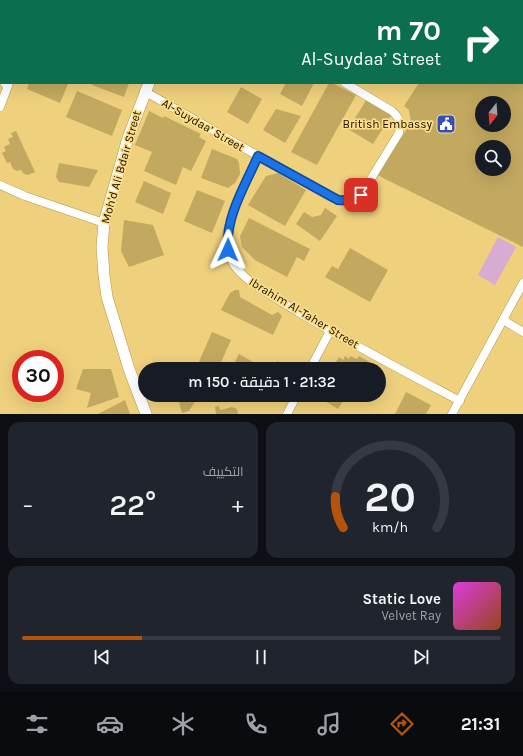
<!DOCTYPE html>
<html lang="ar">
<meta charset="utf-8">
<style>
:root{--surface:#171b24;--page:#20242c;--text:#f1f3f6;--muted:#9ea1a6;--line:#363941;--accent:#b45309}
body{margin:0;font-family:Karla,Cairo,sans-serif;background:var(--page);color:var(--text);direction:rtl;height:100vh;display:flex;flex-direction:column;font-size:15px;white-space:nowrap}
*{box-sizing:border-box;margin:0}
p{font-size:13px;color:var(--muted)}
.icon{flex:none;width:22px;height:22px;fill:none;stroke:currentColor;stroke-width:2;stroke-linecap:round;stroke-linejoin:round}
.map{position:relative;height:414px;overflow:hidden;direction:ltr}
.sheet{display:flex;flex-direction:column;gap:8px;padding:8px;background:#0d0f14;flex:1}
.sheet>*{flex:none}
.banner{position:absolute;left:0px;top:0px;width:523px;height:84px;box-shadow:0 4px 16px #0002;direction:rtl;background:#0b6e4f;color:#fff;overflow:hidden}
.needle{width:26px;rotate:197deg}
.tools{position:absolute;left:475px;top:96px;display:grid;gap:8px}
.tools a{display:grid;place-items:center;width:36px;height:36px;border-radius:50%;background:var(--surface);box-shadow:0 4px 16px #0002;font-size:20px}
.speed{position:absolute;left:12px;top:350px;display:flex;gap:8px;font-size:20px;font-weight:700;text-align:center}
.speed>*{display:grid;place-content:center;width:52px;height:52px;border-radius:50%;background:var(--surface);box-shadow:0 4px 16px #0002;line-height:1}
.speed .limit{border:6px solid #d22;background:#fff;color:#111}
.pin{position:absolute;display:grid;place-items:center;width:34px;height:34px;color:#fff;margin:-17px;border-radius:8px;box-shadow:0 2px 6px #0006}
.me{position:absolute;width:44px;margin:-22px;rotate:1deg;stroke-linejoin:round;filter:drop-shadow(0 0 3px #0008)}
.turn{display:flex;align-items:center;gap:14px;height:84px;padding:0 16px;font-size:18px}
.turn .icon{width:52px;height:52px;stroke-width:2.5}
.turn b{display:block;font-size:28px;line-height:34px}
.big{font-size:30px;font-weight:600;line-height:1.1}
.sheet .widget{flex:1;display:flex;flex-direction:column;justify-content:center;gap:6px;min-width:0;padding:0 14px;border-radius:12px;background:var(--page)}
.sheet .dial{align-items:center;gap:0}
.dial svg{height:104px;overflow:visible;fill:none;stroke:var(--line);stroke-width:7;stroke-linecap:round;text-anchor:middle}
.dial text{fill:var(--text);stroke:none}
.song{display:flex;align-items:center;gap:12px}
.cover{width:48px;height:48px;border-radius:6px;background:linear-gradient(135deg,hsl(300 70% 55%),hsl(20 70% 35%))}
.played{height:4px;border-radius:2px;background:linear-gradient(90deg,var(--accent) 25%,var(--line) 25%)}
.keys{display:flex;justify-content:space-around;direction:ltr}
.heat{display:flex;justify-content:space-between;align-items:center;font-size:22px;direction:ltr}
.sheet .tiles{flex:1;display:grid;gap:8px;grid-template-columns:1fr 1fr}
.widget:last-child{grid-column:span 2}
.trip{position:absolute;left:138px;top:362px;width:248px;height:40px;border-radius:20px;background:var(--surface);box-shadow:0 4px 16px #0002;font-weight:600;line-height:40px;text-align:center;direction:rtl}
.tab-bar{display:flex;height:64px;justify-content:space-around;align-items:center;background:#090b0e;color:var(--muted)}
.tab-bar .icon{width:28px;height:28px}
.tab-bar .on{color:var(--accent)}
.tab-bar b{font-size:18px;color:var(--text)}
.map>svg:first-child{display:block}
.green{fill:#d8abd3}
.building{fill:#c3a960;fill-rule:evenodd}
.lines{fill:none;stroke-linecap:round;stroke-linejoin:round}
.lane-casing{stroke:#b49743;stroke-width:5}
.street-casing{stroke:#b49743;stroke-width:9}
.secondary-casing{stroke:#b49743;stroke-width:12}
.lane{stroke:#fff;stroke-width:4}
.street{stroke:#fff;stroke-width:8}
.secondary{stroke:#fff;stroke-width:11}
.route-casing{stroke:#114b97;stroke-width:10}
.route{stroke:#1a73e8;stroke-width:7}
.labels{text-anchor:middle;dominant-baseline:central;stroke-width:3.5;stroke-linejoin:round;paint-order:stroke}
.poi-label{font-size:12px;fill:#191000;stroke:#fcdd8a;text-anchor:end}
.street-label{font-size:12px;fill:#191000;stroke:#fcdd8a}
</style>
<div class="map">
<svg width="523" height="414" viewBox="0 0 523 414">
<rect width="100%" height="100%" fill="#eed07d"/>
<!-- green -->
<polygon class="green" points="498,237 516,247 495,285 478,275"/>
<!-- building -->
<g class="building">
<polygon points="29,83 66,83 68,84 60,103 27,89"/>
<polygon points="93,83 129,83 124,97 92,85"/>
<polygon points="286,83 314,83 302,106 280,94"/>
<polygon points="329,83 332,83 356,95 317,165 291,152"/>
<path d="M419 83H523V247L377 175 411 123 409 110 404 106ZM482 103H504V125H482ZM482 147H504V169H482Z"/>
<polygon points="241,87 262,99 248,124 227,112"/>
<polygon points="77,91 122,110 112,136 66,117"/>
<polygon points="367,99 392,114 373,144 348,129"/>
<polygon points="276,109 301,116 285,143 263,130"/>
<polygon points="149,111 163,118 164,116 201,134 199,137 206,141 191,171 183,167 176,185 144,171 152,152 135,145"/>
<polygon points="16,131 35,172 28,175 24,174 21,170 17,171 13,169 10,162 7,163 2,153 6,151 4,147 10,144 8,139 13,137 11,133"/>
<polygon points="212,149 237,159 239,163 240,174 235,183 228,188 201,178"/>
<polygon points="59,163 98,170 89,187 59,182 56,177"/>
<polygon points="278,173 306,190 285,226 248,205 266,176"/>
<polygon points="144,181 171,193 163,214 135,202"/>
<polygon points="197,190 225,201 212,233 184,221"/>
<polygon points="325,208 337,216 320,241 296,224 304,212 312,217 321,215"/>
<polygon points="249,218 310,249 304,261 297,257 287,277 255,260 242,247 240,236"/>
<polygon points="124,220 153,225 164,255 129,267 121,251"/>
<polygon points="350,248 388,270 370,302 325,277 332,266 338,269"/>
<polygon points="235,290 239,290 240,297 272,315 278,312 282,316 273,335 221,310 230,293"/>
<polygon points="212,332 231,340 218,369 210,369 198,364"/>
<polygon points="239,354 260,366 258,369 231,369"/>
<polygon points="345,356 349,359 350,356 357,359 359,356 373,364 370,369 332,369 339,357 343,360"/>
<polygon points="277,361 291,369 272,369"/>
<polygon points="83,369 111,369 119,397 87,408 91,393 76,389"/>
<polygon points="406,392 431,405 426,414 395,414"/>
<polygon points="177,395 199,395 189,411 182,413"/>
<polygon points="315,395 340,395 345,398 338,409"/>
<polygon points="125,400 130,414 98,414"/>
<polygon points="219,406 220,410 232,407 237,409 238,414 216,414 215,407"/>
</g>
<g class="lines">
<!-- lane casing -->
<g class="lane-casing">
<polyline id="lane" points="2,83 6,89"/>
</g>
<!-- street casing -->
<g class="street-casing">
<g id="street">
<polyline points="206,0 208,1"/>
<polyline points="42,1 42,0"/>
<path d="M144 91 329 196C341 201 350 203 361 195L399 133C401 123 400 118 392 111L345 83"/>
<polyline points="0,107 9,83"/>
<path d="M258 156C247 181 223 223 227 249 229 260 237 270 245 277 261 291 281 301 298 312 351 344 405 372 460 401"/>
<polyline points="0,185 25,196 104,223"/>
<polyline points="503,320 523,332"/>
<polyline points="310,369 330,331"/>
<polyline points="287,414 297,395"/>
<polyline points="452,414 523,283"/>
</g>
</g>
<!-- secondary casing -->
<g class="secondary-casing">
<g id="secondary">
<polyline points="191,1 191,0"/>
<polyline points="146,414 129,369 107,297 104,275 102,247 104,223 128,138 149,83"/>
</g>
</g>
<!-- lane -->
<use href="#lane" class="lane"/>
<!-- street -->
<use href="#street" class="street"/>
<!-- secondary -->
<use href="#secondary" class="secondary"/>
</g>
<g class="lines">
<!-- route casing -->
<g class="route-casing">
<path id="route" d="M228 250C225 217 245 186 258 156L338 200C347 201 353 200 361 195"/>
</g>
<!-- route -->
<use href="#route" class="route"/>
</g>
<!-- icons -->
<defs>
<g id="civic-square" transform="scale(1)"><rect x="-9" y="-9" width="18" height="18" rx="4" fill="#374cbe" stroke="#fcdd8a"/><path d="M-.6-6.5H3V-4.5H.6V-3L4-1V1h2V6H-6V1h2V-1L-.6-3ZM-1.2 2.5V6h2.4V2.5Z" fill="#fff"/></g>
</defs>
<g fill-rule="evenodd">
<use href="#civic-square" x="446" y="124"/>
</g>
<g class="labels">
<!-- poi labels -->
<g class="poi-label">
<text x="432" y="124">British Embassy</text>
</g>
<!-- street labels -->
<g class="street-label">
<text transform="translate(203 125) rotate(30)">Al-Suydaa’ Street</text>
<text transform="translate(121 167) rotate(-74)">Moh'd Ali Bdair Street</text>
<text transform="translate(304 313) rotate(31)">Ibrahim Al-Taher Street</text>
</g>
</g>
</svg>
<div class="tools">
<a><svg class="needle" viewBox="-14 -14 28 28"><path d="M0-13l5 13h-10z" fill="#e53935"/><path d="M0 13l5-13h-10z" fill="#9ea1a6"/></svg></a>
<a><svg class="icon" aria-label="search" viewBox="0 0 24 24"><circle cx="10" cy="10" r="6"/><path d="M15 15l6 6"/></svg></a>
</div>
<div class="speed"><div class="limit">30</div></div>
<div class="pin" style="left:361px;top:195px;background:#d93025"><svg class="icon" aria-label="arrive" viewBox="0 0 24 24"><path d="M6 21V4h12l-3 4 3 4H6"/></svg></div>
<svg class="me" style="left:228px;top:250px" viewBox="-20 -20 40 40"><path d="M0-17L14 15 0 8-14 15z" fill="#1a73e8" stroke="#fff" stroke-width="4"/></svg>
<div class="trip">21:32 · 1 دقيقة · 150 m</div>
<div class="banner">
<div class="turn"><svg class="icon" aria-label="right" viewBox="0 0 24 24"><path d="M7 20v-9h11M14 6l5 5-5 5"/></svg><div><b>70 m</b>Al-Suydaa’ Street</div></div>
</div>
</div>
<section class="sheet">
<div class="tiles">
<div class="widget dial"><svg viewBox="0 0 100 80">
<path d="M14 69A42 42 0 1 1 86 69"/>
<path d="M14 69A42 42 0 0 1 8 45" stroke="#b45309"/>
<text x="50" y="56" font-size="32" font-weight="700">20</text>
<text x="50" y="72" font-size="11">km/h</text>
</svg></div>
<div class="widget"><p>التكييف</p>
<div class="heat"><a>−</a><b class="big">22°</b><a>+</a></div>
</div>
<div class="widget">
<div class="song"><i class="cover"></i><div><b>Static Love</b><p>Velvet Ray</p></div></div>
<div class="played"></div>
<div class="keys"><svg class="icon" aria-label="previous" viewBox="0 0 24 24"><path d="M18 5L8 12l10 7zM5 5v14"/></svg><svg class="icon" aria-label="pause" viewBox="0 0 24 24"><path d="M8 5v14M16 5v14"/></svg><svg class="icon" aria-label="next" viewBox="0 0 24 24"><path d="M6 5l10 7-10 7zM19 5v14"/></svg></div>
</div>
</div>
</section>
<nav class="tab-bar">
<b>21:31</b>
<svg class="icon on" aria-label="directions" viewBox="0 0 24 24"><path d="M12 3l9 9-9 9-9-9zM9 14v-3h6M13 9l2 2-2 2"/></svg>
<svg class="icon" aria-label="music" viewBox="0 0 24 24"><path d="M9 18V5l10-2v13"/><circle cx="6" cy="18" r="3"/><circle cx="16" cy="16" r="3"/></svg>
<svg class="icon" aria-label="phone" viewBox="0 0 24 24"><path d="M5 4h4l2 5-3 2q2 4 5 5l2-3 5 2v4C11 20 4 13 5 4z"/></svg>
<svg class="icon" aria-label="climate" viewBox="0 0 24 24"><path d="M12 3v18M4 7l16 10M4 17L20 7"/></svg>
<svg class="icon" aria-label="car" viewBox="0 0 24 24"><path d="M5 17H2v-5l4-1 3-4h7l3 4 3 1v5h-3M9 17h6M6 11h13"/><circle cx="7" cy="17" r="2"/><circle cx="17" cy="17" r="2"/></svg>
<svg class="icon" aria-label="filters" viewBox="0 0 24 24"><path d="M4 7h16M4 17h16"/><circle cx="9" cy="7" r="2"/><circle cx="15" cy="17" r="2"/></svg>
</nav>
